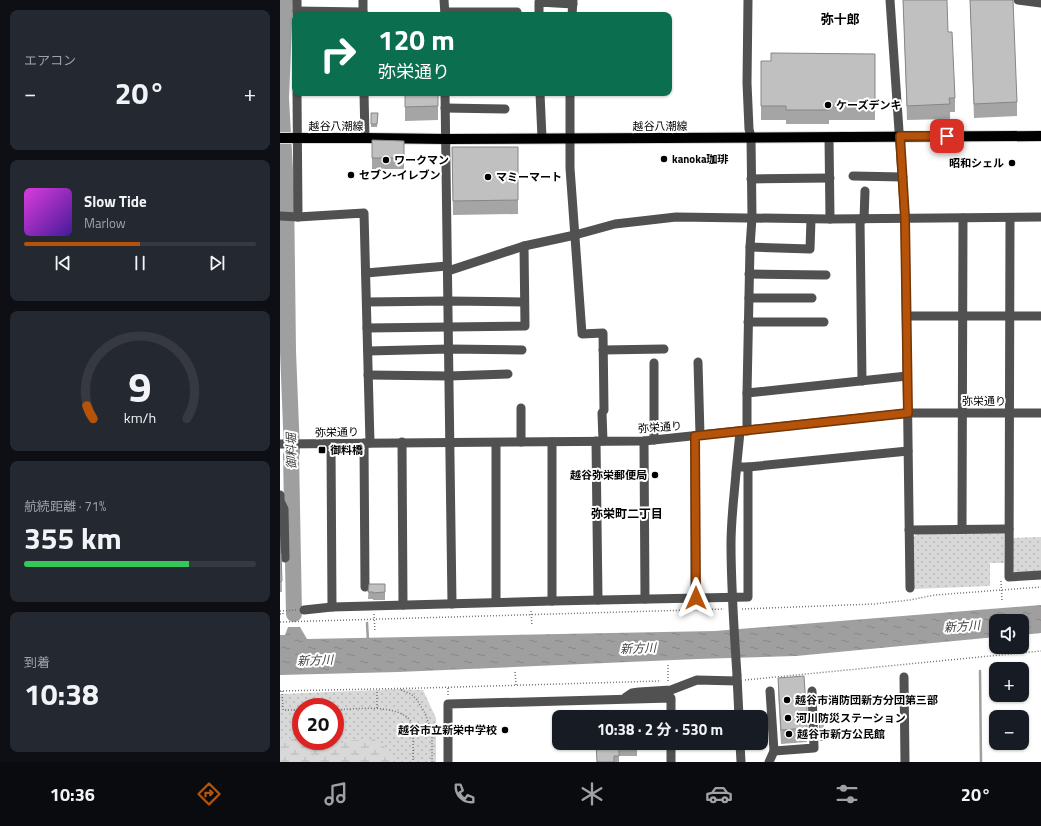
<!DOCTYPE html>
<html lang="ja">
<meta charset="utf-8">
<style>
:root{--surface:#171b24;--page:#242831;--text:#f1f3f6;--muted:#9ea1a6;--line:#363941;--accent:#b45309}
body{margin:0;font-family:"Titillium Web","Noto Sans JP",sans-serif;background:var(--page);color:var(--text);height:100vh;display:flex;flex-direction:column;font-size:15px;white-space:nowrap}
*{box-sizing:border-box;margin:0}
p{font-size:13px;color:var(--muted)}
.icon{flex:none;width:22px;height:22px;fill:none;stroke:currentColor;stroke-width:2;stroke-linecap:round;stroke-linejoin:round}
.map{position:relative;flex:1;overflow:hidden}
.drawer{display:flex;flex-direction:column;gap:10px;padding:10px;background:#0d0f14;width:280px}
.drawer>*{flex:none}
.banner{position:absolute;left:12px;top:12px;width:380px;height:84px;border-radius:8px;box-shadow:0 1px 3px #0004;background:#0b6e4f;color:#fff;overflow:hidden}
.controls{position:absolute;left:709px;top:614px;display:grid;gap:8px}
.controls a{display:grid;place-items:center;width:40px;height:40px;border-radius:8px;background:var(--surface);box-shadow:0 1px 3px #0004;font-size:20px}
.speed{position:absolute;left:12px;top:698px;display:flex;gap:8px;font-size:20px;font-weight:700;text-align:center}
.speed>*{display:grid;place-content:center;width:52px;height:52px;border-radius:50%;background:var(--surface);box-shadow:0 1px 3px #0004;line-height:1}
.speed .limit{border:6px solid #d22;background:#fff;color:#111}
.pin{position:absolute;display:grid;place-items:center;width:34px;height:34px;color:#fff;margin:-17px;border-radius:8px;box-shadow:0 2px 6px #0006}
.me{position:absolute;width:44px;margin:-22px;rotate:0deg;stroke-linejoin:round;filter:drop-shadow(0 0 3px #0008)}
.turn{display:flex;align-items:center;gap:14px;height:84px;padding:0 20px;font-size:18px}
.turn .icon{width:52px;height:52px;stroke-width:2.5}
.turn b{display:block;font-size:28px;line-height:34px}
.big{font-size:30px;font-weight:700;line-height:1.1}
.drawer .tile{flex:1;display:flex;flex-direction:column;justify-content:center;gap:6px;min-width:0;padding:0 14px;border-radius:8px;background:var(--page)}
.drawer .dial{align-items:center;gap:0}
.dial svg{height:104px;overflow:visible;fill:none;stroke:var(--line);stroke-width:7;stroke-linecap:round;text-anchor:middle}
.dial text{fill:var(--text);stroke:none}
.song{display:flex;align-items:center;gap:12px}
.cover{width:48px;height:48px;border-radius:6px;background:linear-gradient(135deg,hsl(300 70% 55%),hsl(260 70% 35%))}
.played{height:4px;border-radius:2px;background:linear-gradient(90deg,var(--accent) 50%,var(--line) 50%)}
.keys{display:flex;justify-content:space-around;direction:ltr}
.heat{display:flex;justify-content:space-between;align-items:center;font-size:22px;direction:ltr}
.charge{height:6px;border-radius:3px;background:linear-gradient(90deg,#34c759 71%,var(--line) 0)}
.trip{position:absolute;left:272px;top:710px;width:216px;height:40px;border-radius:8px;background:var(--surface);box-shadow:0 1px 3px #0004;font-weight:700;line-height:40px;text-align:center}
.tabs{display:flex;height:64px;justify-content:space-around;align-items:center;background:#090b0e;color:var(--muted)}
.tabs .icon{width:28px;height:28px}
.tabs .active{color:var(--accent)}
.tabs b{font-size:18px;color:var(--text)}
main{display:flex;flex:1;min-height:0}
.map>svg:first-child{display:block}
.grass{fill:url(#grass-dots);fill-rule:evenodd}
.wetland{fill:url(#wetland-marsh)}
.water{fill:url(#water-ripples)}
.lines{fill:none;stroke-linecap:round;stroke-linejoin:round}
.stream{stroke:#9f9f9f;stroke-width:2.5}
.river{stroke:#9f9f9f;stroke-width:16}
.major-casing{stroke:#dbdbdb;stroke-width:12}
.path{stroke:#737373;stroke-width:1.5;stroke-dasharray:1 2;stroke-linecap:butt}
.minor{stroke:#515151;stroke-width:9}
.major{stroke:#000;stroke-width:10}
.minor-bridge{stroke:#515151;stroke-width:9}
.wall{fill:#a5a5a5}
.building{fill:#c0c0c0;stroke:#868686}
.route-casing{stroke:#753606;stroke-width:10}
.route{stroke:#b45309;stroke-width:7}
.poi-dot{fill:#000;stroke:#fff;stroke-width:1.5}
.labels{text-anchor:middle;dominant-baseline:central;stroke-width:4;stroke-linejoin:round;paint-order:stroke}
.poi-label{font-size:11px;font-weight:bold;fill:#000;stroke:#fff;text-anchor:start}
.street-label{font-size:11px;fill:#000;stroke:#fff}
.water-label{font-size:12px;font-style:italic;fill:#404040;stroke:#fff}
.neighbourhood-label{font-size:12px;font-weight:bold;fill:#000;stroke:#fff}
.quarter-label{font-size:13px;font-weight:bold;fill:#000;stroke:#fff}
</style>
<main>
<section class="drawer">
<div class="tile"><p>エアコン</p>
<div class="heat"><a>−</a><b class="big">20°</b><a>+</a></div>
</div>
<div class="tile">
<div class="song"><i class="cover"></i><div><b>Slow Tide</b><p>Marlow</p></div></div>
<div class="played"></div>
<div class="keys"><svg class="icon" aria-label="previous" viewBox="0 0 24 24"><path d="M18 5L8 12l10 7zM5 5v14"/></svg><svg class="icon" aria-label="pause" viewBox="0 0 24 24"><path d="M8 5v14M16 5v14"/></svg><svg class="icon" aria-label="next" viewBox="0 0 24 24"><path d="M6 5l10 7-10 7zM19 5v14"/></svg></div>
</div>
<div class="tile dial"><svg viewBox="0 0 100 80">
<path d="M14 69A42 42 0 1 1 86 69"/>
<path d="M14 69A42 42 0 0 1 9 59" stroke="#b45309"/>
<text x="50" y="56" font-size="32" font-weight="700">9</text>
<text x="50" y="72" font-size="11">km/h</text>
</svg></div>
<div class="tile"><p>航続距離 · 71%</p><b class="big">355 km</b><div class="charge"></div></div>
<div class="tile"><p>到着</p><b class="big">10:38</b></div>
</section>
<div class="map">
<svg width="761" height="762" viewBox="0 0 761 762">
<defs>
<pattern id="grass-dots" width="8" height="8" patternUnits="userSpaceOnUse"><rect width="8" height="8" fill="#d8d8d8"/><path d="M2 2h.1M6 6h.1" fill="none" stroke="#b8b8b8" stroke-width="1.8" stroke-linecap="round"/></pattern>
<pattern id="wetland-marsh" width="20" height="14" patternUnits="userSpaceOnUse"><rect width="20" height="14" fill="#d8d8d8"/><path d="M1 5h8M5 5V1M11 12h8M15 12V8" fill="none" stroke="#b8b8b8"/></pattern>
<pattern id="water-ripples" width="26" height="14" patternUnits="userSpaceOnUse"><rect width="26" height="14" fill="#9f9f9f"/><path d="M2 4q2-2 4 0t4 0M15 11q2-2 4 0t4 0" fill="none" stroke="#878787"/></pattern>
</defs>
<rect width="100%" height="100%" fill="#fff"/>
<!-- grass -->
<g class="grass">
<polygon points="637,534 724,534 724,563 710,563 710,586 633,589 633,537"/>
<polygon points="761,537 761,571 735,573 733,571 732,538"/>
<path d="M120 689 143 690 156 718V762H0V694ZM21 707H55V741H21Z"/>
</g>
<!-- wetland -->
<polygon class="wetland" points="0,738 21,739 21,741 45,741 53,745 73,740 94,739 111,752 111,762 0,762"/>
<!-- water -->
<polygon class="water" points="761,605 761,633 742,635 742,621 716,621 716,637 516,656 417,659 118,672 0,675 0,635 5,635 8,627 20,627 27,639 435,631"/>
<g class="lines">
<!-- stream -->
<g class="stream">
<polyline points="87,623 88,641"/>
<polyline points="700,671 701,762"/>
</g>
<!-- river -->
<polyline class="river" points="5,0 1,98 6,188 8,351 12,452 11,454 14,614"/>
<!-- major casing -->
<g class="major-casing">
<polyline id="major" points="0,138 85,138 166,139 761,136"/>
</g>
<!-- path -->
<g class="path">
<polyline points="721,581 722,602"/>
<polyline points="462,609 594,604 630,600 655,595 761,587"/>
<polyline points="0,611 16,610"/>
<polyline points="251,611 252,626"/>
<polyline points="0,614 3,614 3,611"/>
<polyline points="94,614 95,632"/>
<polyline points="0,622 444,609"/>
<polyline points="388,665 388,681"/>
<polyline points="235,672 236,685"/>
<polyline points="465,680 761,651"/>
<polyline points="121,690 131,694 137,700 144,711 152,732 152,762"/>
<polyline points="0,691 143,688 381,681"/>
<polyline points="2,691 3,710 21,710"/>
<polyline points="168,695 168,687"/>
<polyline points="97,708 97,690"/>
<path d="M55 710C74 709 120 703 131 722 134 729 133 753 133 762"/>
</g>
<!-- minor -->
<g class="minor">
<polyline points="17,0 17,15"/>
<polyline points="83,0 83,15"/>
<polyline points="164,0 165,15"/>
<polyline points="468,0 467,83 469,129 471,137 472,218 470,247 530,249 531,219"/>
<polyline points="610,0 625,218 630,588"/>
<polyline points="738,0 761,3"/>
<polyline points="17,11 83,12"/>
<polyline points="165,12 237,12"/>
<polyline points="259,15 259,2 293,4"/>
<polyline points="292,15 293,0"/>
<polyline points="17,93 18,217"/>
<polyline points="84,93 85,138"/>
<polyline points="165,93 172,604"/>
<polyline points="260,93 262,138"/>
<polyline points="290,93 290,168 302,334 323,333 324,410 322,413 323,441"/>
<polyline points="165,108 225,109"/>
<polyline points="549,137 550,219"/>
<polyline points="573,176 623,177"/>
<polyline points="471,179 550,178"/>
<polyline points="0,216 18,217 84,213 90,443"/>
<polyline points="730,218 729,577 761,575"/>
<polyline points="580,219 582,381"/>
<polyline points="584,219 585,191"/>
<polyline points="168,271 244,246 295,235 335,224 396,217 550,219 761,217"/>
<polyline points="86,273 167,266"/>
<polyline points="469,274 546,275"/>
<polyline points="469,298 532,298"/>
<polyline points="87,302 168,301 244,302"/>
<polyline points="627,316 761,316"/>
<polyline points="468,322 544,322"/>
<polyline points="87,328 245,326 244,246"/>
<polyline points="323,350 384,349"/>
<polyline points="88,351 169,349 242,350"/>
<polyline points="418,362 420,435"/>
<polyline points="374,363 374,440"/>
<polyline points="88,375 169,376 228,374"/>
<polyline points="467,393 627,376"/>
<polyline points="241,408 241,442"/>
<polyline points="467,431 467,393 470,247"/>
<polyline points="415,436 415,598"/>
<polyline points="316,441 318,600"/>
<polyline points="364,441 365,599"/>
<polyline points="122,442 123,605"/>
<polyline points="272,442 272,601"/>
<polyline points="84,443 85,587"/>
<polyline points="0,444 364,441 628,413 761,413"/>
<polyline points="51,444 52,607"/>
<polyline points="457,467 468,467 628,451"/>
<polyline points="456,472 460,432"/>
<polyline points="0,495 0,501 4,509 5,558"/>
<polyline points="682,529 683,218"/>
<polyline points="629,530 729,529"/>
<polyline points="216,602 216,443"/>
<polyline points="24,610 52,607 272,601 468,597 468,467"/>
<polyline points="457,676 459,717"/>
<polyline points="624,677 625,762"/>
<polyline points="346,697 352,693 359,692 391,690 417,680 457,681"/>
<polyline points="391,743 391,762"/>
<polyline points="460,743 461,762"/>
<polyline points="494,751 534,748 532,691"/>
<polyline points="168,762 168,704 391,698 391,717"/>
<polyline points="489,762 494,751 490,691"/>
</g>
<!-- major -->
<use href="#major" class="major"/>
<!-- minor-bridge -->
<path class="minor-bridge" d="M456 473C454 497 451 520 451 544 451 587 454 631 457 675"/>
</g>
<!-- wall -->
<g class="wall">
<polygon points="623,0 668,32 675,98 675,112 670,112 670,119 627,120"/>
<polygon points="690,0 737,102 737,116 694,118"/>
<polygon points="595,54 595,120 549,120 549,124 506,124 506,120 481,120 481,61 491,61"/>
<polygon points="125,93 158,93 158,120 125,121"/>
<polygon points="91,113 98,113 97,127 91,127"/>
<polygon points="92,140 124,141 124,169 92,169"/>
<polygon points="172,147 238,147 238,214 173,215"/>
<polygon points="0,553 1,553 2,592 0,592"/>
<polygon points="89,584 105,592 105,600 93,600 93,599 88,599"/>
<polygon points="498,678 526,706 527,706 527,742 501,744 498,692"/>
<polygon points="539,713 543,734 543,741 540,741"/>
<polygon points="316,743 357,743 357,756 339,756 339,762 317,762"/>
</g>
<!-- building -->
<g class="building">
<polygon points="623,0 667,0 668,32 672,32 675,98 669,98 670,104 627,106"/>
<polygon points="690,0 733,0 737,102 694,104"/>
<polygon points="491,53 595,54 595,106 549,105 549,110 506,110 506,106 481,106 481,61 491,61"/>
<polygon points="125,93 158,93 158,106 125,107"/>
<polygon points="91,113 98,113 97,124 91,124"/>
<polygon points="92,140 124,141 124,158 92,158"/>
<polygon points="172,147 238,147 238,200 173,201"/>
<polygon points="0,553 1,553 2,581 0,582"/>
<polygon points="89,584 105,584 105,592 93,593 93,592 88,592"/>
<polygon points="524,676 526,706 527,706 527,728 501,730 498,678"/>
<rect x="316" y="711" width="15" height="6"/>
<polygon points="539,713 543,713 543,734 540,734"/>
<polygon points="316,743 339,743 339,756 334,756 334,762 317,762"/>
</g>
<g class="lines">
<!-- route casing -->
<g class="route-casing">
<polyline id="route" points="416,598 415,436 628,413 625,218 620,136 667,136"/>
</g>
<!-- route -->
<use href="#route" class="route"/>
</g>
<!-- markers -->
<g class="poi-dot">
<circle cx="548" cy="105" r="4"/>
<circle cx="384" cy="159" r="4"/>
<circle cx="106" cy="160" r="4"/>
<circle cx="732" cy="163" r="4"/>
<circle cx="71" cy="175" r="4"/>
<circle cx="208" cy="177" r="4"/>
<rect x="38" y="446" width="8" height="8" rx="2"/>
<circle cx="375" cy="475" r="4"/>
<circle cx="507" cy="700" r="4"/>
<circle cx="508" cy="718" r="4"/>
<circle cx="225" cy="730" r="4"/>
<circle cx="509" cy="734" r="4"/>
</g>
<g class="labels">
<!-- poi labels -->
<g class="poi-label">
<text x="556" y="105">ケーズデンキ</text>
<text x="392" y="159">kanoka珈琲</text>
<text x="114" y="160">ワークマン</text>
<text x="724" y="163" text-anchor="end">昭和シェル</text>
<text x="79" y="175">セブン-イレブン</text>
<text x="216" y="177">マミーマート</text>
<text x="50" y="450">御料橋</text>
<text x="367" y="475" text-anchor="end">越谷弥栄郵便局</text>
<text x="515" y="700">越谷市消防団新方分団第三部</text>
<text x="516" y="718">河川防災ステーション</text>
<text x="217" y="730" text-anchor="end">越谷市立新栄中学校</text>
<text x="517" y="734">越谷市新方公民館</text>
</g>
<!-- street labels -->
<g class="street-label">
<text x="56" y="126">越谷八潮線</text>
<text x="380" y="126">越谷八潮線</text>
<text x="704" y="401">弥栄通り</text>
<text transform="translate(380 427) rotate(-4)">弥栄通り</text>
<text transform="translate(57 432) rotate(-1)">弥栄通り</text>
</g>
<!-- water labels -->
<g class="water-label">
<text transform="translate(11 451) rotate(-91)">御料堀</text>
<text transform="translate(682 626) rotate(-4)">新方川</text>
<text transform="translate(358 648) rotate(-2)">新方川</text>
<text transform="translate(35 660) rotate(-2)">新方川</text>
</g>
<!-- neighbourhood labels -->
<g class="neighbourhood-label">
<text x="347" y="513">弥栄町二丁目</text>
</g>
<!-- quarter labels -->
<g class="quarter-label">
<text x="560" y="19">弥十郎</text>
</g>
</g>
</svg>
<div class="controls">
<a><svg class="icon" aria-label="sound" viewBox="0 0 24 24"><path d="M4 9h4l5-4v14l-5-4H4zM17 9q2 3 0 6"/></svg></a>
<a>+</a>
<a>−</a>
</div>
<div class="speed"><div class="limit">20</div></div>
<div class="pin" style="left:667px;top:136px;background:#d93025"><svg class="icon" aria-label="arrive" viewBox="0 0 24 24"><path d="M6 21V4h12l-3 4 3 4H6"/></svg></div>
<svg class="me" style="left:416px;top:598px" viewBox="-20 -20 40 40"><path d="M0-17L14 15 0 8-14 15z" fill="#b45309" stroke="#fff" stroke-width="4"/></svg>
<div class="trip">10:38 · 2 分 · 530 m</div>
<div class="banner">
<div class="turn"><svg class="icon" aria-label="right" viewBox="0 0 24 24"><path d="M7 20v-9h11M14 6l5 5-5 5"/></svg><div><b>120 m</b>弥栄通り</div></div>
</div>
</div>
</main>
<nav class="tabs">
<b>10:36</b>
<svg class="icon active" aria-label="directions" viewBox="0 0 24 24"><path d="M12 3l9 9-9 9-9-9zM9 14v-3h6M13 9l2 2-2 2"/></svg>
<svg class="icon" aria-label="music" viewBox="0 0 24 24"><path d="M9 18V5l10-2v13"/><circle cx="6" cy="18" r="3"/><circle cx="16" cy="16" r="3"/></svg>
<svg class="icon" aria-label="phone" viewBox="0 0 24 24"><path d="M5 4h4l2 5-3 2q2 4 5 5l2-3 5 2v4C11 20 4 13 5 4z"/></svg>
<svg class="icon" aria-label="climate" viewBox="0 0 24 24"><path d="M12 3v18M4 7l16 10M4 17L20 7"/></svg>
<svg class="icon" aria-label="car" viewBox="0 0 24 24"><path d="M5 17H2v-5l4-1 3-4h7l3 4 3 1v5h-3M9 17h6M6 11h13"/><circle cx="7" cy="17" r="2"/><circle cx="17" cy="17" r="2"/></svg>
<svg class="icon" aria-label="filters" viewBox="0 0 24 24"><path d="M4 7h16M4 17h16"/><circle cx="9" cy="7" r="2"/><circle cx="15" cy="17" r="2"/></svg>
<b>20°</b>
</nav>
